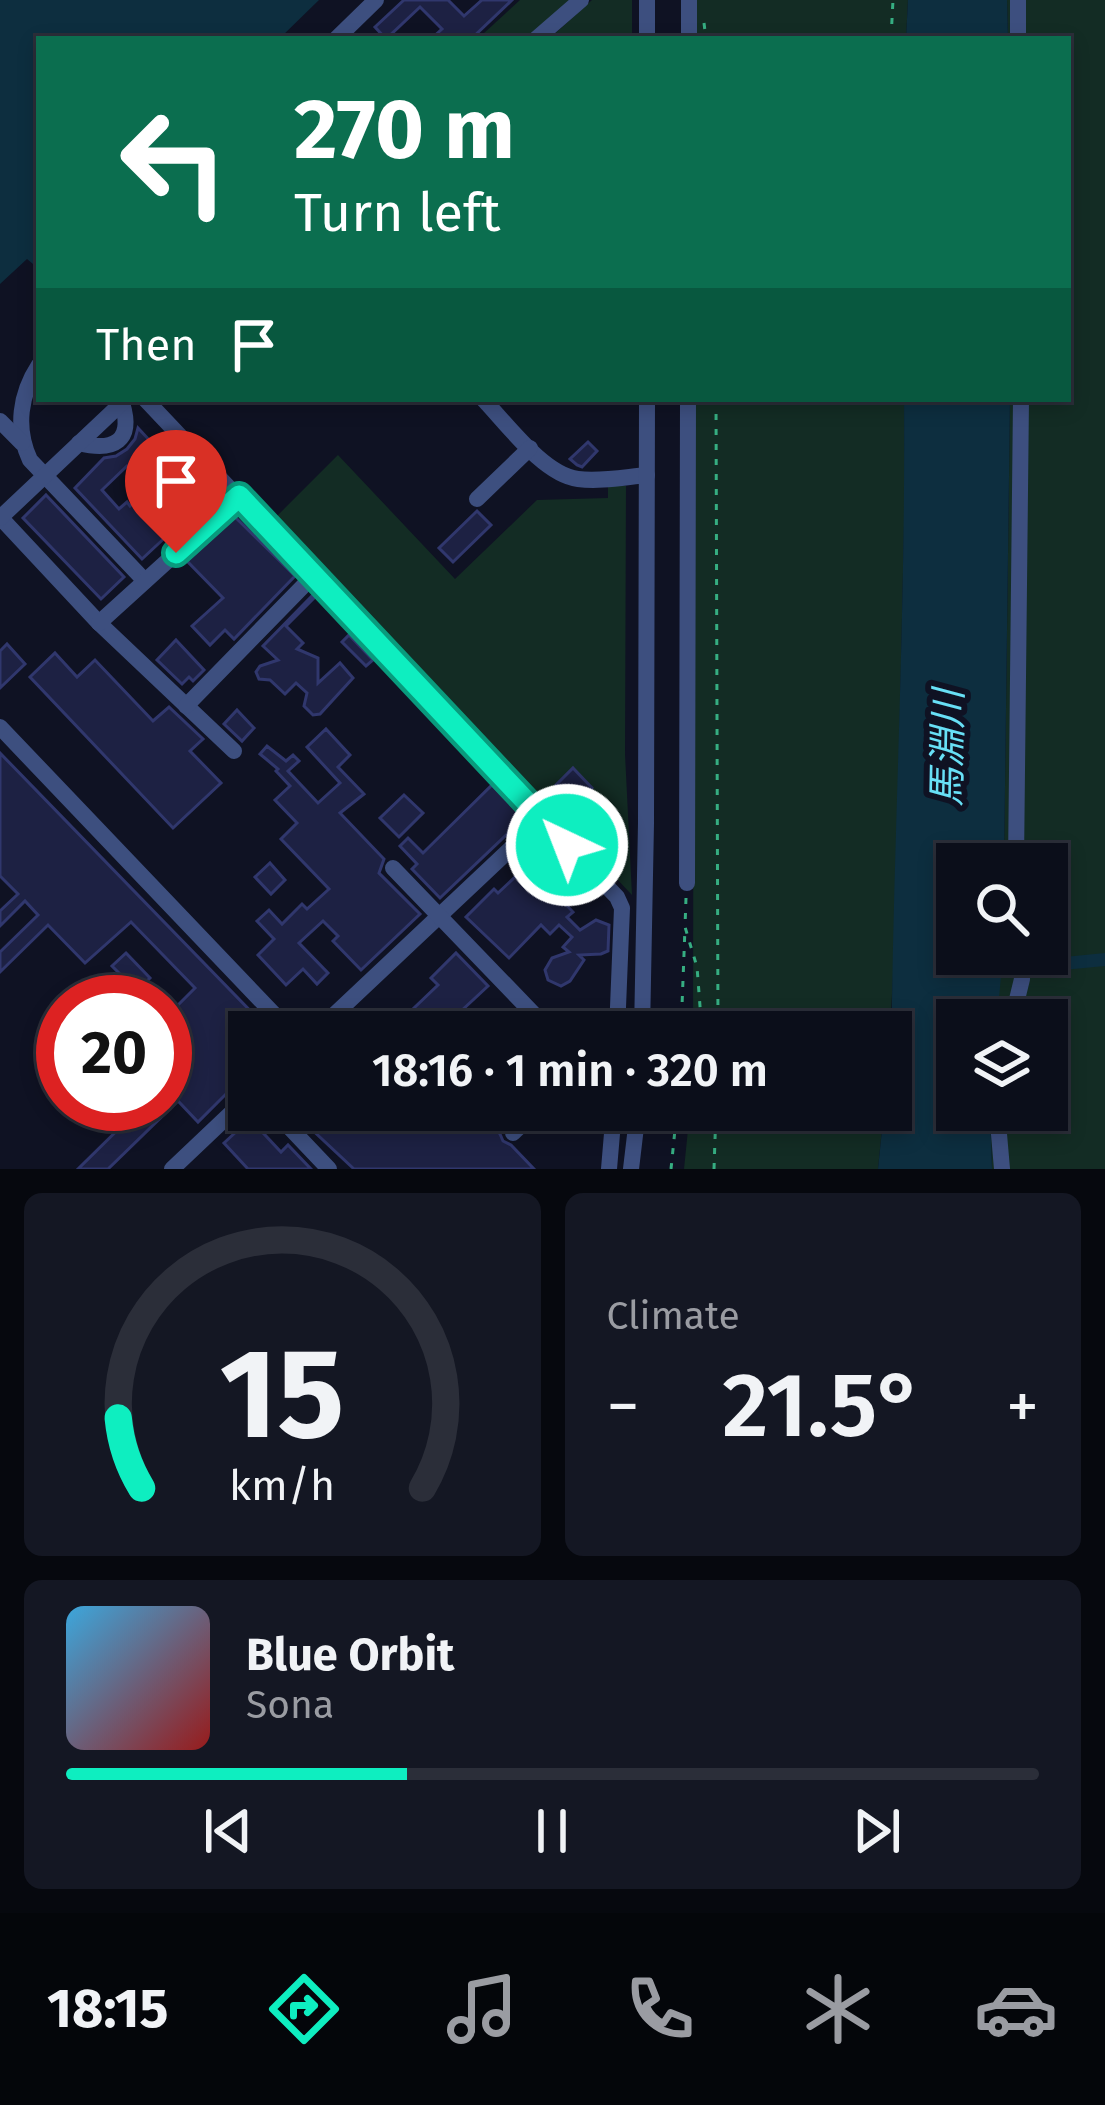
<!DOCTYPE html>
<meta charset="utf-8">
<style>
:root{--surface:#0b0e1a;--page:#141723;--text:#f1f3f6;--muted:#9a9ca2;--line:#2b2e39;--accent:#0eeec0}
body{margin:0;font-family:"Fira Sans","Noto Sans JP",sans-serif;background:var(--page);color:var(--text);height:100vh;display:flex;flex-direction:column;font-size:45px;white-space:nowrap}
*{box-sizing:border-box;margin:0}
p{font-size:39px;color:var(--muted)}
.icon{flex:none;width:66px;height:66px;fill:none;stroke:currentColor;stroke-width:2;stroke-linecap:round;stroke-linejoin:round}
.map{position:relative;height:1169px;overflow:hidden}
.drawer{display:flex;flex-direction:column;gap:24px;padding:24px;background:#06080e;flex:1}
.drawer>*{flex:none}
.guide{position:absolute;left:36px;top:36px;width:1035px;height:366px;border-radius:0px;box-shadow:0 6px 18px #0003,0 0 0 3px var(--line);background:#0b6e4f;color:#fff;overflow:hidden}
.controls{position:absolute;left:936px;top:843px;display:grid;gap:24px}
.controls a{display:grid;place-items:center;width:132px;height:132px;border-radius:0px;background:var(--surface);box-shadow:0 6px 18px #0003,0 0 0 3px var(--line);font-size:60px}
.speed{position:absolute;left:36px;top:975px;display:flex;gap:24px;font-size:60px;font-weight:700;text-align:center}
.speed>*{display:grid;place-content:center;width:156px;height:156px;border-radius:50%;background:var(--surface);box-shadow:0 6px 18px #0003,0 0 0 3px var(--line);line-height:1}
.speed .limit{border:18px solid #d22;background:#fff;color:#111}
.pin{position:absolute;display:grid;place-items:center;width:102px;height:102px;color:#fff;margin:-123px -51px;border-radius:50% 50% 50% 0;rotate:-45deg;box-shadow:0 0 12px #0007}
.pin .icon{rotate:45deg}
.me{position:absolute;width:132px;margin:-66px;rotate:317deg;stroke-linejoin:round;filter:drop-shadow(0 0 9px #0008)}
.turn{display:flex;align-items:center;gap:42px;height:252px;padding:0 60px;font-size:54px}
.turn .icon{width:156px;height:156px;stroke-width:2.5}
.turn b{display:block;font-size:84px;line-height:102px}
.then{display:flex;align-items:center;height:114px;padding:0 60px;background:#0003;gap:24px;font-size:45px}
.big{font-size:90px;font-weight:600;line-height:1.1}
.drawer .tile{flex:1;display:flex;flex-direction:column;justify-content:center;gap:18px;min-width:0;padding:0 42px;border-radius:18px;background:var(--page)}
.drawer .dial{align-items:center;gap:0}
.dial svg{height:312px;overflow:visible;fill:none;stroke:var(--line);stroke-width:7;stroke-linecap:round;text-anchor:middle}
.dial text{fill:var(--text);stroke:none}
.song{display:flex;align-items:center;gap:36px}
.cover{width:144px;height:144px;border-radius:18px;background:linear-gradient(135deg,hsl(200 70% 55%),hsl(0 70% 35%))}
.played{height:12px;border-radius:6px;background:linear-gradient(90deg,var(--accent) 35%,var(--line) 35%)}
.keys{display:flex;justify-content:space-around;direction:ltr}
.heat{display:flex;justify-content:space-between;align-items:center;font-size:66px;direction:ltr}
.drawer .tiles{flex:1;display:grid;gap:24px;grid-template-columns:1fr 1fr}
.tile:last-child{grid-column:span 2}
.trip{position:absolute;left:228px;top:1011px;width:684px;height:120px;border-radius:0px;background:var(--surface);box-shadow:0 6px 18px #0003,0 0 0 3px var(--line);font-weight:600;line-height:120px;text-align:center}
.menu{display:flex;height:192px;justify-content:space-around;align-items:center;background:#04060a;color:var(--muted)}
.menu .icon{width:84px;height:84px}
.menu .selected{color:var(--accent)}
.menu b{font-size:54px;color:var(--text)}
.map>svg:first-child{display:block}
.green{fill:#132c24}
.water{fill:#0d2e3f}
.building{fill:#1d2143;stroke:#30376d;stroke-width:3;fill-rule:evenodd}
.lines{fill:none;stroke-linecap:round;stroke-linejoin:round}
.path{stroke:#36ae82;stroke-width:3;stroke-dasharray:6 9;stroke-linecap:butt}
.minor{stroke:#3d4f7f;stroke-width:16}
.route-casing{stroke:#099b7d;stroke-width:30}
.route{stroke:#0eeec0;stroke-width:21}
.labels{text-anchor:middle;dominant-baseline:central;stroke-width:12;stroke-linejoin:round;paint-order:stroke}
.water-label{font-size:39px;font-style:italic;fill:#68e0f6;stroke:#0f1223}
</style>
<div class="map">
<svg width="1105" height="1169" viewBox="0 0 1105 1169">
<rect width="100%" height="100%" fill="#0f1223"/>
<!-- green -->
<g class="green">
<polygon points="520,0 570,0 525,39 488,39 483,34"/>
<polygon points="592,0 632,0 632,39 549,39"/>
<polygon points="695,0 908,0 906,39 695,39"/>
<polygon points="1007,0 1105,0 1105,1169 992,1169 990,1110 1047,1110 1047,1020 997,1020 1001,954 1047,954 1047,864 1004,864 1010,399 1068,399 1068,39 1008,39"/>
<polygon points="694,399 904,399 905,481 895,937 890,1032 693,1032"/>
<polygon points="338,455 455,579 537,500 608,498 608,486 626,486 625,754 632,895 275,518"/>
<polygon points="690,1110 884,1110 878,1169 684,1169"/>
</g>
<!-- water -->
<g class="water">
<polygon points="0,0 319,0 279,39 39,39 39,269 27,259 0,284"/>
<polygon points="908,0 1007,0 1008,39 906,39"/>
<path d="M904 399H1010L1004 864H957V954H1001L1002 963 1105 953V966L1001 976 997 1020H957V1110H990L992 1169H878L884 1110H891C891 875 906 636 904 399Z"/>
</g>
<!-- building -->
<g class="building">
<polygon points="404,0 448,0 464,16 482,0 512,0 471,39 431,39 442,29 420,7 386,39 375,27"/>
<path d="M138 428 166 458 161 464 203 510 175 536 171 532 142 559 75 488 104 458 116 456 127 449 135 439ZM127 466 151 486 130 506 127 502 119 509 102 490Z"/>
<polygon points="588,442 597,451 582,467 577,465 570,459"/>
<polygon points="46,495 124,577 101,599 23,518"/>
<polygon points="477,511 491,525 453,562 439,548"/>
<polygon points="235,517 295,576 234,639 225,630 210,645 192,626 223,598 187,561"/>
<polygon points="313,595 315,597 286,626 303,643 297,649 318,658 318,683 340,663 353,678 320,714 313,715 304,706 307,693 296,683 285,694 270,680 259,679 256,672 260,666 278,660 263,646"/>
<polygon points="349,635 373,660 366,666 342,642"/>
<polygon points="176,640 204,670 193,681 189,677 182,684 157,660"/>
<polygon points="7,644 25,664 0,688 0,651"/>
<polygon points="55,653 77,677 95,660 153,721 169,707 203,739 190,751 221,783 173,828 30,677"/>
<polygon points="237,710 254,728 242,741 224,724"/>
<polygon points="326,729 350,755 338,767 364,794 340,813 384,859 379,873 420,914 361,970 333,941 338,936 323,921 299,943 328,973 317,984 303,969 286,985 258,955 274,939 257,921 269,910 282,924 302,904 307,909 329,889 281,839 297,823 275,800 290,786 276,771 278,769 260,754 267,746 286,761 293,755 299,761 288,771 318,803 340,783 307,747"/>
<polygon points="0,753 266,1027 261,1032 249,1032 249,1076 233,1092 231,1089 198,1122 178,1101 108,1169 78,1169 144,1104 165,1104 165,1084 181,1068 165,1052 165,1018 195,988 131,922 85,963 48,925 0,972 0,952 38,915 25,901 0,926 0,911 18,894 0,876"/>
<polygon points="573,768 592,788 576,804 556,785"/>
<polygon points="492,785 524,818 440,898 412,869 417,864 400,846 408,838 423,853"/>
<polygon points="404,795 423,813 399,837 380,818"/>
<polygon points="542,837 562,859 542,879 573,912 567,917 580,930 596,920 609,925 608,951 601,954 579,955 584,960 570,981 561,986 548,980 545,970 552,958 569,952 563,947 572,937 559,925 550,934 541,925 509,958 466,917 494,889 498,893 531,862 524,854"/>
<polygon points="270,863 285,880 271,894 255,877"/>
<polygon points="126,953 150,978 137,991 112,966"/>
<polygon points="456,953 488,986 459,1013 473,1027 468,1032 409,1032 424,1018 414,1008 438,985 431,978"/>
<polygon points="291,1110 477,1110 500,1134 503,1141 511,1145 534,1169 354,1169"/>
<polygon points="250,1119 281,1152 288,1145 311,1169 248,1169 224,1143"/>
</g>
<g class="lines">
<!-- path -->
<g class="path">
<polyline points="704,23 706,39"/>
<polyline points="891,39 893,0"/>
<polyline points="716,399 718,1032"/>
<polyline points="686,898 685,927 697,967 702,1032"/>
<polyline points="681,1032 685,928"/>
<polyline points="671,1169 677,1110"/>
<polyline points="714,1169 716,1110"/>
</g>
<!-- minor -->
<g class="minor">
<polyline points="336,39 376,0"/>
<polyline points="536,39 581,0"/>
<polyline points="647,39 647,0"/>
<polyline points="689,39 689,0"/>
<polyline points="1018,39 1018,0"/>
<path d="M39 365C20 394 15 428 30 460L145 581"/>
<polyline points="145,399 542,819 316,1032"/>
<path d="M483 399C507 424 544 475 578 479 600 482 625 477 647 475"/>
<polyline points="0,421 22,443"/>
<path d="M79 443C114 452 134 441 122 403"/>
<polyline points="477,499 530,448"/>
<polyline points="0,517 99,623 234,751"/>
<polyline points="0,518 126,399"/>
<polyline points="99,623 239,496"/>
<polyline points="186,706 313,576"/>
<polyline points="0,727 291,1032"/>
<polyline points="542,819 617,897 622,908 617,1032"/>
<polyline points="1016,864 1021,399"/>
<polyline points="393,868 551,1032"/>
<polyline points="687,883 688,399"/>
<polyline points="1012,1020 1022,979 1019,954"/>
<polyline points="642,1032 646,823 647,399"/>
<polyline points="273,1110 329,1169"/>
<polyline points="1000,1110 999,1134 1002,1169"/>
<polyline points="513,1133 537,1110"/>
<polyline points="172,1169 249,1096"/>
<polyline points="609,1169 614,1110"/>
<polyline points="631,1169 638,1110"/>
</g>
</g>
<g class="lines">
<!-- route casing -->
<g class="route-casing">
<polyline id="route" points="176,553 239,496 567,845"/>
</g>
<!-- route -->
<use href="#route" class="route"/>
</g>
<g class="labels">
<!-- water labels -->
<g class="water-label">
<text transform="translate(948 748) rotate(-89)">馬淵川</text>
</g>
</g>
</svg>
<div class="controls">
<a><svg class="icon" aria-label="search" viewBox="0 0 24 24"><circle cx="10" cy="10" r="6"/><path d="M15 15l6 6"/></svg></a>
<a><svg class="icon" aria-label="layers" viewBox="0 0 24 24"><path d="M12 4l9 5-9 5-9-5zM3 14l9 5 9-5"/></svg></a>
</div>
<div class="speed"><div class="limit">20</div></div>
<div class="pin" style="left:176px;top:553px;background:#d93025"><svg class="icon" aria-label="arrive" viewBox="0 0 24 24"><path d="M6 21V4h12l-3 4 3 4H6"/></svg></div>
<svg class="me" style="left:567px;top:845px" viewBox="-20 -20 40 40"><circle r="17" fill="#0eeec0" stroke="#fff" stroke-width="3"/><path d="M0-11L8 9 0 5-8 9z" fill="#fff"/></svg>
<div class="trip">18:16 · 1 min · 320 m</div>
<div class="guide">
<div class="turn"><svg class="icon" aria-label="left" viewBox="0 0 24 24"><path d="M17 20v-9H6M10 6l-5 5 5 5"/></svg><div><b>270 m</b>Turn left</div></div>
<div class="then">Then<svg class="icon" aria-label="arrive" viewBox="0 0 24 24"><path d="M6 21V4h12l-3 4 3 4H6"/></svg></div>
</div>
</div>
<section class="drawer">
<div class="tiles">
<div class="tile dial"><svg viewBox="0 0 100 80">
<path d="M14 69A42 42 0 1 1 86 69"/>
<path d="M14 69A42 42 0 0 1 8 51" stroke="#0eeec0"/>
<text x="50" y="56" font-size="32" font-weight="700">15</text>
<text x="50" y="72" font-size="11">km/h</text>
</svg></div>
<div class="tile"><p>Climate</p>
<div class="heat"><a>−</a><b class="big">21.5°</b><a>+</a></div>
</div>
<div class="tile">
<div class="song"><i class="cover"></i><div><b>Blue Orbit</b><p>Sona</p></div></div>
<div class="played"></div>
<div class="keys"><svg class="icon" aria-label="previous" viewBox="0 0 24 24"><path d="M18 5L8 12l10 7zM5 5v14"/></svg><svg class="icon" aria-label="pause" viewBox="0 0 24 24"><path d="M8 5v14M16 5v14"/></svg><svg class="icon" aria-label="next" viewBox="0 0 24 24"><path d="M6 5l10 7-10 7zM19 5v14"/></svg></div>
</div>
</div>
</section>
<nav class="menu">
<b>18:15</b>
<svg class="icon selected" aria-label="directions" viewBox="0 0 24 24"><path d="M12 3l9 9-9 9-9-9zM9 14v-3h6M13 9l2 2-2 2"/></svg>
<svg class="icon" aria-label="music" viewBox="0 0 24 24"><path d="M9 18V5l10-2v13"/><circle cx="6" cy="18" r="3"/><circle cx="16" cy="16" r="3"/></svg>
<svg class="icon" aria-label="phone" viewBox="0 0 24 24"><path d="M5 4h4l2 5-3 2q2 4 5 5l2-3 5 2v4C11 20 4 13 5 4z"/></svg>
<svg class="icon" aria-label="climate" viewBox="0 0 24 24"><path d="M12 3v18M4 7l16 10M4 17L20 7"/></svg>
<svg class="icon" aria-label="car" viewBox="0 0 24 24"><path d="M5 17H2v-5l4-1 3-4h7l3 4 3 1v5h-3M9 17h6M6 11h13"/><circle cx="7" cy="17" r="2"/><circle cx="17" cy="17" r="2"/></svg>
</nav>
